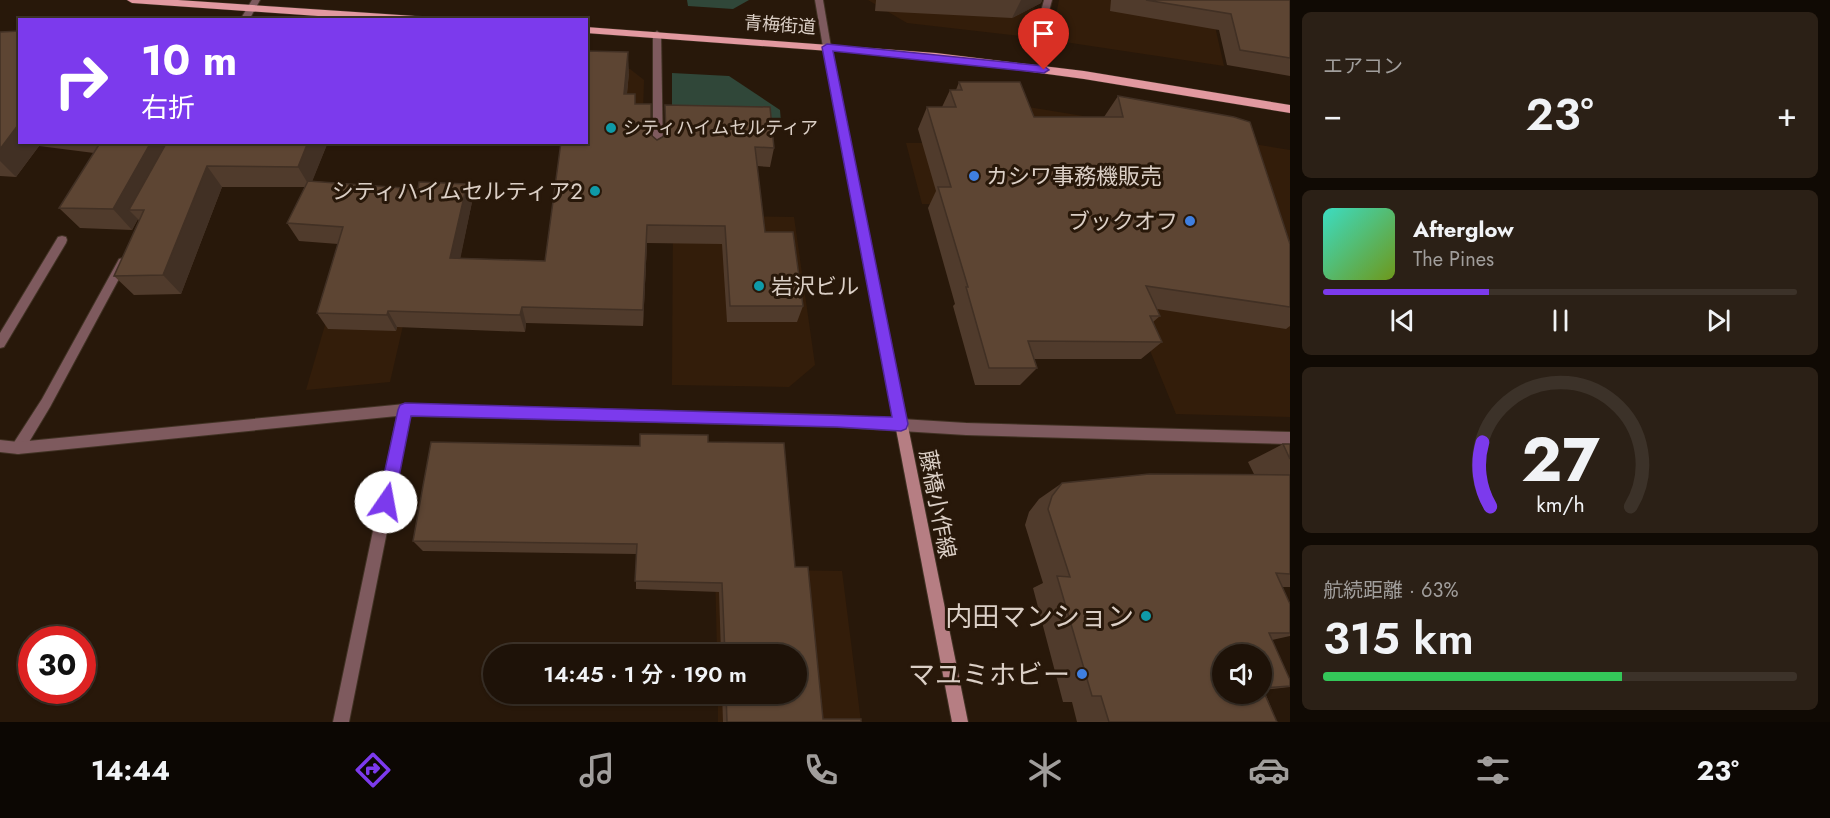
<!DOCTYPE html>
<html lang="ja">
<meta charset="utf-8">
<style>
:root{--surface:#1e1208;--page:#2b2016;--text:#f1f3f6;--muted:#a19e9c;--line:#3c3229;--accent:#7c3aed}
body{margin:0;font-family:Jost,"Noto Sans JP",sans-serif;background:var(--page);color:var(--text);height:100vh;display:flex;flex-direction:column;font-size:22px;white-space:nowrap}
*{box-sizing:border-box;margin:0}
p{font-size:20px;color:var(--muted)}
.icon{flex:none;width:33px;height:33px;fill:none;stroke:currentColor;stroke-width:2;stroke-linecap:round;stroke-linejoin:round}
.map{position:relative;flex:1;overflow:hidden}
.details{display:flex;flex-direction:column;gap:12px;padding:12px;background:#100a04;width:540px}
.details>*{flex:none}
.hud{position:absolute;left:18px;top:18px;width:570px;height:126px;border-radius:0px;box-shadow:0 2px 4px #0004,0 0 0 2px var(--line);background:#7c3aed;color:#fff;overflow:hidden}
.controls{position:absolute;left:1212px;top:644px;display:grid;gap:12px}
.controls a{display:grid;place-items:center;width:60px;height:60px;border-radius:50%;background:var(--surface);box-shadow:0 2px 4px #0004,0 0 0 2px var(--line);font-size:30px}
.speed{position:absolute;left:18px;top:626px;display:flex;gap:12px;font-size:30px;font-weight:700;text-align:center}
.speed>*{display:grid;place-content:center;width:78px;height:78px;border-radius:50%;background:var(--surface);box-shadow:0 2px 4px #0004,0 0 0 2px var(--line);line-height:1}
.speed .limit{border:9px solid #d22;background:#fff;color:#111}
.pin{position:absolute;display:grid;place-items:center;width:51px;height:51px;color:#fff;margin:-62px -26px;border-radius:50% 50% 50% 0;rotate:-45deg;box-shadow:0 0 6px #0007}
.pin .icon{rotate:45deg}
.me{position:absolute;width:66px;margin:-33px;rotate:12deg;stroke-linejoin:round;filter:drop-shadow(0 0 4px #0008)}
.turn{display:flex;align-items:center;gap:21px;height:126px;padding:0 24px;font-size:27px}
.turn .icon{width:78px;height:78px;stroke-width:2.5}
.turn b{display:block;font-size:42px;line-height:51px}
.big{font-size:45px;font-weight:600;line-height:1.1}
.details .card{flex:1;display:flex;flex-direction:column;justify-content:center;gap:9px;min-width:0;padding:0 21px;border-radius:9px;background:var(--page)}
.details .dial{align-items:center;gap:0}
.dial svg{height:156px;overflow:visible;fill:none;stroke:var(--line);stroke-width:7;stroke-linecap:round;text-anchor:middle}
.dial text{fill:var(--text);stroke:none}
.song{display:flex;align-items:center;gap:18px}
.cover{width:72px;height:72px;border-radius:9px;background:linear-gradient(135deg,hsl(170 70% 55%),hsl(80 70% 35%))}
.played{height:6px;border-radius:3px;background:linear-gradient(90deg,var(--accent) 35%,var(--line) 35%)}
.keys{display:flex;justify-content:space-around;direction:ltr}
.heat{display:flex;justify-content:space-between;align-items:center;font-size:33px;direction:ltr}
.charge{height:9px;border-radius:4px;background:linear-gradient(90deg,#34c759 63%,var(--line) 0)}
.trip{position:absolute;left:483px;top:644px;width:324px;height:60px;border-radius:30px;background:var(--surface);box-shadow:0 2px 4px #0004,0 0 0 2px var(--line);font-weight:600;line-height:60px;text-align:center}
.tabs{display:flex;height:96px;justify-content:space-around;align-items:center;background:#0c0703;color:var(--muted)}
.tabs .icon{width:42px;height:42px}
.tabs .selected{color:var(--accent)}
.tabs b{font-size:27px;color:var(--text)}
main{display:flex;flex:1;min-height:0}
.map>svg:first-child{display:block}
.built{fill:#331d0a}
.green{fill:#304739}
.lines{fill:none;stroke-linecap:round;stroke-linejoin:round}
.service-casing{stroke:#413224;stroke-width:2}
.minor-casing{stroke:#413224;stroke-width:2}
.tertiary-casing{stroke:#413224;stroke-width:2}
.secondary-casing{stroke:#413224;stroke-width:2}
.primary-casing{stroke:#413224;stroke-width:1}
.service{fill:#7e5a5e;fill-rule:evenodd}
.minor{fill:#7e5a5e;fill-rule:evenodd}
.tertiary{fill:#7e5a5e;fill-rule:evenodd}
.secondary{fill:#b67e83;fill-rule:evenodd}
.primary{fill:#e299a0;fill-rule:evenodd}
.wall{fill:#503b2c}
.shaded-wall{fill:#413024}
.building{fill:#5d4533;stroke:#413024;stroke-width:1.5;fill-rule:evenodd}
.route{fill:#7c3aed;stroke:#51269a;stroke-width:1.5}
.culture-dot{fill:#0f9aa8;stroke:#28180a;stroke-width:2}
.shop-dot{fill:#3f7fe0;stroke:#28180a;stroke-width:2}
.labels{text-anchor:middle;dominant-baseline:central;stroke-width:6;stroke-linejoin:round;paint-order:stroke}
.far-street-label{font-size:18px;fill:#dbcfc6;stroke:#28180a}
.far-poi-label{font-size:18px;fill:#dbcfc6;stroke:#28180a;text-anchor:start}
.poi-label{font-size:22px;fill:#dbcfc6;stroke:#28180a;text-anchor:start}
.street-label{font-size:22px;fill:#dbcfc6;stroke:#28180a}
.near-poi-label{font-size:27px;fill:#dbcfc6;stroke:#28180a;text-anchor:end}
</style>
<main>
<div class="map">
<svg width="1290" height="722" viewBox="0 0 1290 722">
<rect width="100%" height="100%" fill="#28180a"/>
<!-- built -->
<g class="built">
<polygon points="868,0 1036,0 1028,37 907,23"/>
<polygon points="1059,0 1209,0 1224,66 1051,40"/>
<polygon points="586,66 630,69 644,80 643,113"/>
<polygon points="1010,104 1290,150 1290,417 1176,414 1090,204 922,204 906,143 1025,143"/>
<polygon points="673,215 794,217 815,365 789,387 672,385"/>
<polygon points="342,267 416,269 390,382 306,390"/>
<polygon points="715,569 842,571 861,722 718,722 718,693 796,693 796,654 717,654"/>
</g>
<!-- green -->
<g class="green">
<polygon points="687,0 749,0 733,9 688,6"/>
<polygon points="672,73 729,76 780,110 781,122 672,119"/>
</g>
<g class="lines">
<!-- service casing -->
<g class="service-casing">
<g id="service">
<polygon points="252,0 260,0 249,20 240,20"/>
<polygon points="1044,0 1052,0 1043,34 1039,37 1035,34"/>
<polygon points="657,31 661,34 663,154 658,157 653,154 653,34"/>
<polygon points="62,236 66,237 67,240 66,243 4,347 0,348 0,333 58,237"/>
<polygon points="123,258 128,262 50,407 23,452 18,454 13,452 12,448 13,444 42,399 119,259"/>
</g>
</g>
<!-- minor casing -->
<g class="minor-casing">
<polygon id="minor" points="405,404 837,415 966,423 1290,432 1290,444 966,435 837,427 410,416 349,722 333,722 397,416 18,454 0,452 0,440 18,442"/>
</g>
<!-- tertiary casing -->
<g class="tertiary-casing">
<polygon id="tertiary" points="815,0 823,0 831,47 830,49 824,49 823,47"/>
</g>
<!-- secondary casing -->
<g class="secondary-casing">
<polygon id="secondary" points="827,44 831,47 968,722 952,722 823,47"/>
</g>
<!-- primary casing -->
<g class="primary-casing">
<g id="primary">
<polygon points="127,0 178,0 430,17 435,20 375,20 132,3"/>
<polygon points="586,27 936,53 1084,71 1290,105 1290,113 1084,79 936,59 586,33"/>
</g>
</g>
<!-- service -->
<use href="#service" class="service"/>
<!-- minor -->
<use href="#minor" class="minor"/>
<!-- tertiary -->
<use href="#tertiary" class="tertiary"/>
<!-- secondary -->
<use href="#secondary" class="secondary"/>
<!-- primary -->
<use href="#primary" class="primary"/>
</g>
<!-- wall -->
<g class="wall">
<polygon points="876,0 1042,0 1041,3 1012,18 875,11"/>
<polygon points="1111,0 1290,0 1290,76 1227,65 1219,30 1110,11"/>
<polygon points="20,31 20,142 328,142 312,181 418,189 467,184 472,202 460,258 545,261 629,72 627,94 636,104 651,135 657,140 665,135 665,105 774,148 770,167 757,166 765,232 803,306 797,322 727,322 722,244 647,243 643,326 526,323 525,332 397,327 396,331 328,329 317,313 338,244 299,241 287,223 305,187 222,187 181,294 134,295 114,276 139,221 138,219 132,230 80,228 59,208 94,153 39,146 16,177 0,176 0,32"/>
<polygon points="959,82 1034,117 1104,117 1118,96 1290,244 1290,326 1286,329 1157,309 1160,316 1153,322 1162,342 1141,359 1033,359 1037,368 1020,385 975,385 953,306 955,304 928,208 936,191 918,129 927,107 942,107 950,90 956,90"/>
<polygon points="708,442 795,567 823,719 861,722 723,722 722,693 796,693 796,654 721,654 719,592 636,589 636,554 423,551 413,541 640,446"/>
<polygon points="1283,444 1290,444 1290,587 1282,587 1290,604 1290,636 1272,640 1290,687 1264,690 1277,722 1077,722 1072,702 1063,702 1033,588 1043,583 1025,525 1029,512 1039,499 1062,483 1254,474 1248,462"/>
</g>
<!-- shaded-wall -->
<g class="shaded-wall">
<polygon points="1021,0 1042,0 1041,3 1012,18"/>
<polygon points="628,52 629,72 625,113 624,94"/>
<polygon points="18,125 20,126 20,142 35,142 39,146 16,177 0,161 0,149"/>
<polygon points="151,142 179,142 129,210 138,219 132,230 113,209"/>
<polygon points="308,142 328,142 310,187 298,167"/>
<polygon points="207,166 222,187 181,294 163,275"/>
<polygon points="467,184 472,202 457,275 450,258"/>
<polygon points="647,225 647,243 643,326 643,310"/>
<polygon points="522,307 526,323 525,332 520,315"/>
<polygon points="388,311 397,327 396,331 387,315"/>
</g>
<!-- building -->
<g class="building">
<polygon points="1146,0 1290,0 1290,58 1240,50 1231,14"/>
<polygon points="20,31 20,125 18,125 0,149 0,32"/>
<polygon points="586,51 628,52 624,94 635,94 635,104 651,104 651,135 657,140 666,135 665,105 770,107 774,148 755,147 765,232 793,232 803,306 730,306 725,226 647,225 643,310 522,307 520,315 388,311 387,315 317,313 343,227 287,223 308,181 418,189 419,182 467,184 450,258 545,261 561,142 586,142"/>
<polygon points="959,82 1020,82 1034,117 1123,117 1118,96 1234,117 1250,122 1290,244 1290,307 1146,286 1160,316 1150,316 1162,342 1028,341 1037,368 989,368 966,287 968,287 938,187 951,187 927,107 956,107 950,90 962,90"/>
<polygon points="99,142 151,142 113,209 59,208 100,143"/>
<polygon points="167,142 308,142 298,167 207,166 163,275 114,276 144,210 129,210"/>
<polygon points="640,434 708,435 708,442 784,443 795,567 808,567 823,719 861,719 861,722 727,722 726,693 796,693 796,654 725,654 722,583 635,581 637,544 413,541 431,442 640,446"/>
<polygon points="1283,444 1290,444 1290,459"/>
<path d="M1149 474 1290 475V574L1276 573 1290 604V633H1269L1290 680V686L1262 688 1277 722H1109L1101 696H1092L1057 576 1070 577 1048 509 1052 496 1062 483ZM1222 654H1262V693H1222Z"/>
</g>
<!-- route -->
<polygon class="route" points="827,44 1044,66 1049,70 1044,73 833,51 908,424 906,429 901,431 837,427 411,416 394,502 392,507 386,509 381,507 378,502 398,410 400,405 405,403 892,417 822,47"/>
<!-- markers -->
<g class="culture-dot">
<circle cx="611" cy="128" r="6"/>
<circle cx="595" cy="191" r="6"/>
<circle cx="759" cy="286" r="6"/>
<circle cx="1146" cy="616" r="6"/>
</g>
<g class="shop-dot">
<circle cx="974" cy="176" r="6"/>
<circle cx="1190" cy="221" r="6"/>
<circle cx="1082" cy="674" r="6"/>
</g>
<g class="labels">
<!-- far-street labels -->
<g class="far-street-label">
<text transform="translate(780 25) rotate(4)">青梅街道</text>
</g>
<!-- far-poi labels -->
<g class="far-poi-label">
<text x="623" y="128">シティハイムセルティア</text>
</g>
<!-- poi labels -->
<g class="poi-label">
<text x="986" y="176">カシワ事務機販売</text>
<text x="583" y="191" text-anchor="end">シティハイムセルティア２</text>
<text x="1178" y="221" text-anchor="end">ブックオフ</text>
<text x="771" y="286">岩沢ビル</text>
</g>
<!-- street labels -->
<g class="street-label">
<text transform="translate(938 504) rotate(79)">藤橋小作線</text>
</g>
<!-- near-poi labels -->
<g class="near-poi-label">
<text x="1134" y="616">内田マンション</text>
<text x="1070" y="674">マユミホビー</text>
</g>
</g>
</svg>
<div class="controls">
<a><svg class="icon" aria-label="sound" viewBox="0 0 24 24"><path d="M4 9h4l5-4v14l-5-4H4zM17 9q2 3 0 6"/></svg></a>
</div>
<div class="speed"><div class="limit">30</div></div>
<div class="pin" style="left:1044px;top:70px;background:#d93025"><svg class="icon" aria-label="arrive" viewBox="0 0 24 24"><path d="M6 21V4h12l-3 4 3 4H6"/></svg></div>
<svg class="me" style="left:386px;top:502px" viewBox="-20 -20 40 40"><circle r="19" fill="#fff"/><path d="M0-13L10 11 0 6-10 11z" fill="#7c3aed"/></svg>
<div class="trip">14:45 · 1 分 · 190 m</div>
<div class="hud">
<div class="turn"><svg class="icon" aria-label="right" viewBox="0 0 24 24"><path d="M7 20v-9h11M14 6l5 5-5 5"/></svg><div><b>10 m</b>右折</div></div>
</div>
</div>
<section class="details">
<div class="card"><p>エアコン</p>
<div class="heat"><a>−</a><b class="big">23°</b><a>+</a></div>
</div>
<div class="card">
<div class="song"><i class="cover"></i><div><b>Afterglow</b><p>The Pines</p></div></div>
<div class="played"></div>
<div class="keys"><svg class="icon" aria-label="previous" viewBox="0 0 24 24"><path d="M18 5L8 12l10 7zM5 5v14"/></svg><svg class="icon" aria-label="pause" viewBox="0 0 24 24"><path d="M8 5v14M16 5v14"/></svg><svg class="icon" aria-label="next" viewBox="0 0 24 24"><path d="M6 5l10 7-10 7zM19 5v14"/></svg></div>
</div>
<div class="card dial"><svg viewBox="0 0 100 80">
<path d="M14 69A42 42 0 1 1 86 69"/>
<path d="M14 69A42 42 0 0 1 10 36" stroke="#7c3aed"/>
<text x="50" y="56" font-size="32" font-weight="700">27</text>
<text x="50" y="72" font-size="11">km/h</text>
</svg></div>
<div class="card"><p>航続距離 · 63%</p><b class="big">315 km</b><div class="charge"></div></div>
</section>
</main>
<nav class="tabs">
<b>14:44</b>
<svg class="icon selected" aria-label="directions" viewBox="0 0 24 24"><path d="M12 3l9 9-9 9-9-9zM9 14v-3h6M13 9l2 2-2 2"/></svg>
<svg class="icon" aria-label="music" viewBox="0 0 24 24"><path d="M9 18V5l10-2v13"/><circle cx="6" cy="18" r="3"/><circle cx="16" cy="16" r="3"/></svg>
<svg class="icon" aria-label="phone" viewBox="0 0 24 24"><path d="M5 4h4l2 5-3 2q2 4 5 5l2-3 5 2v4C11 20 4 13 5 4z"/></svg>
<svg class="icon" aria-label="climate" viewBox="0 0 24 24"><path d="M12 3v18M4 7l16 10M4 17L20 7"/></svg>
<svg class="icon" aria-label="car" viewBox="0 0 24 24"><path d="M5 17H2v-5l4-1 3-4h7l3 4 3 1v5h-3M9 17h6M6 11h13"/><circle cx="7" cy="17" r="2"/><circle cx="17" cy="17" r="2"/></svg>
<svg class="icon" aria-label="filters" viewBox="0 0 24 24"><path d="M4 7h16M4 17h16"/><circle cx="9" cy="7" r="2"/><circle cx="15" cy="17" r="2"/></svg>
<b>23°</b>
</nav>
